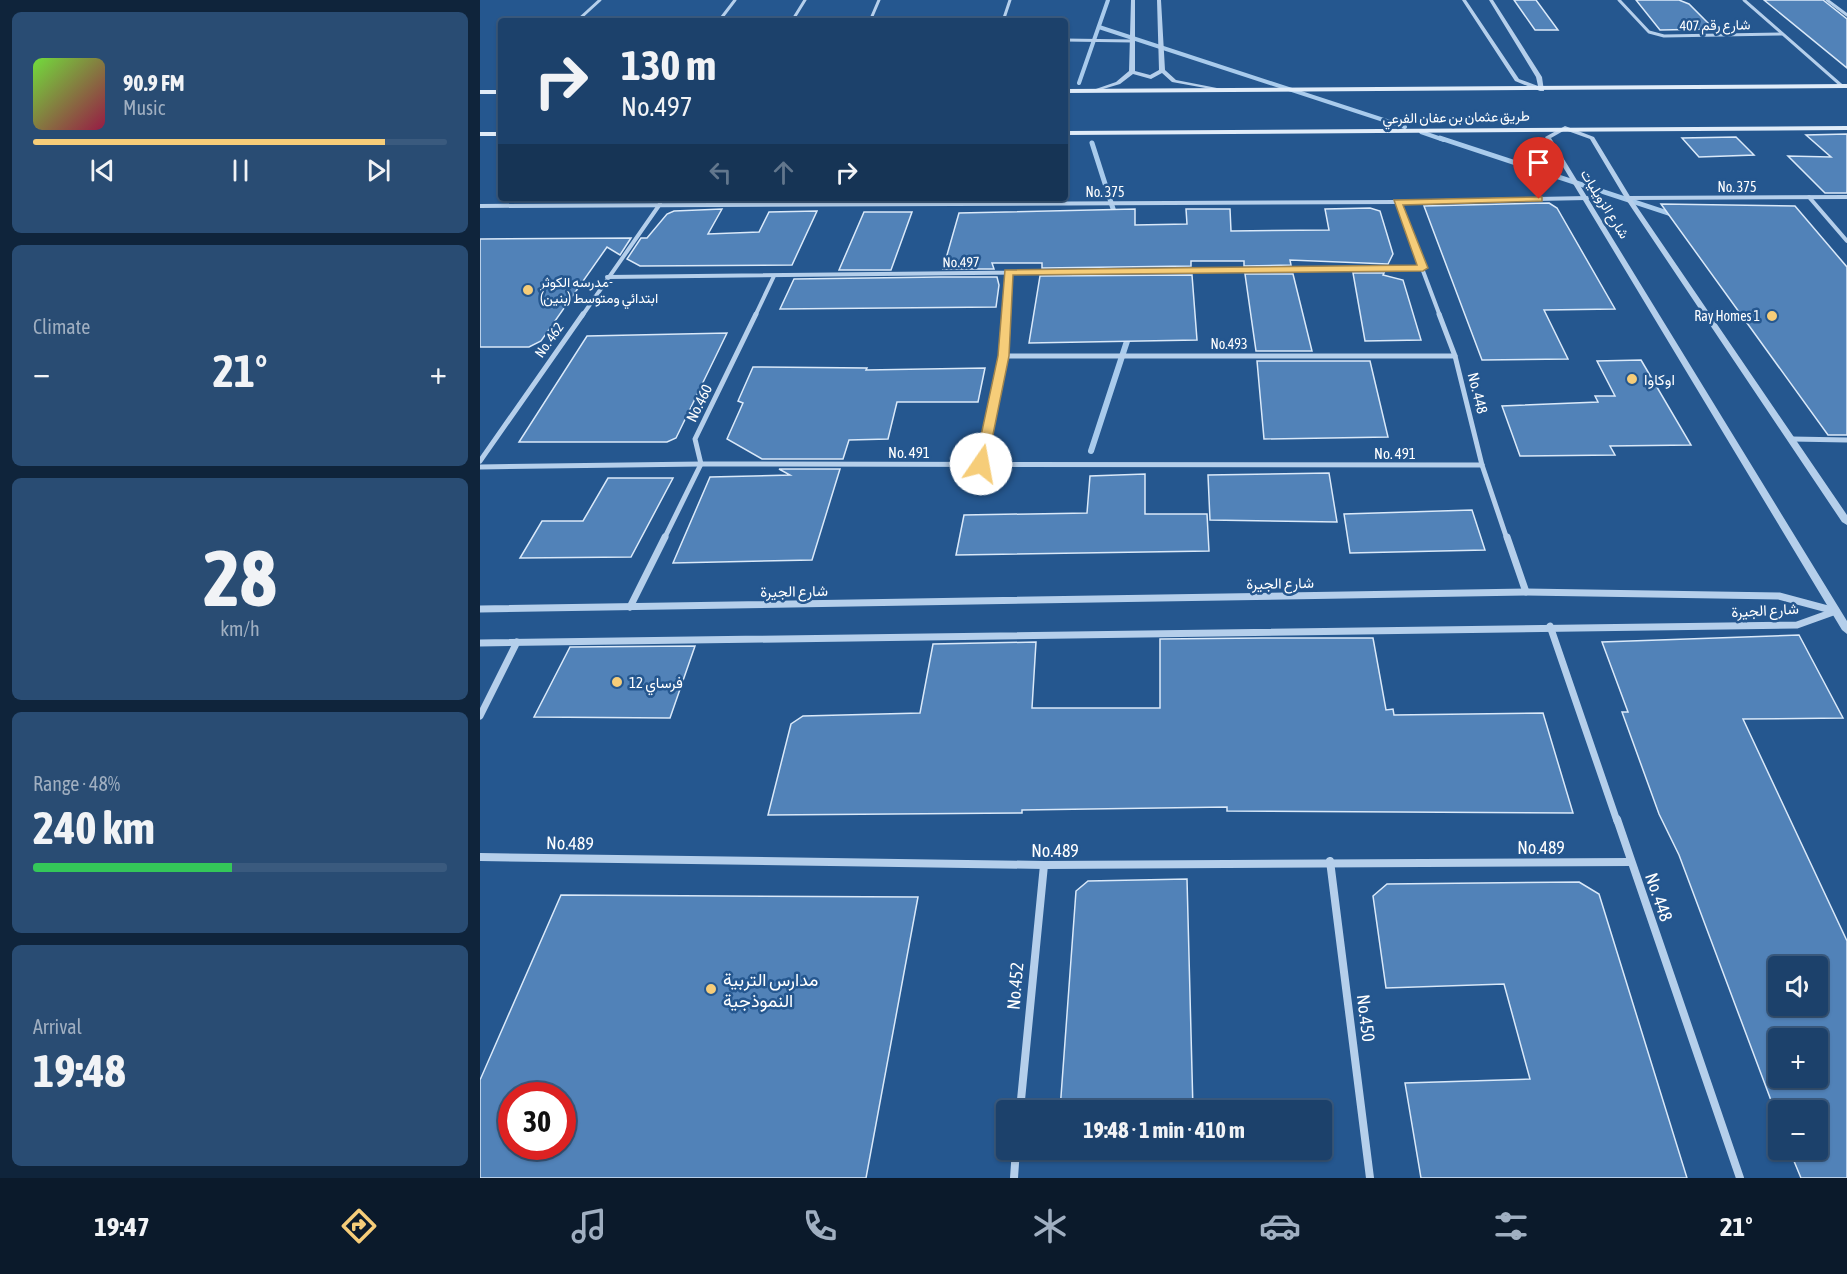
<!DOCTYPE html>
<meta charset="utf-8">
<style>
:root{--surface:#1c416b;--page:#294c73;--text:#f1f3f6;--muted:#a0afc1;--line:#3a5a7e;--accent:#f6cd79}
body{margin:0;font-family:"Asap Condensed",Vazirmatn,sans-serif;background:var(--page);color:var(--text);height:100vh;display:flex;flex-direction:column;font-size:22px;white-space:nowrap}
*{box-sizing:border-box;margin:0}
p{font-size:20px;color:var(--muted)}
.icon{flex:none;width:33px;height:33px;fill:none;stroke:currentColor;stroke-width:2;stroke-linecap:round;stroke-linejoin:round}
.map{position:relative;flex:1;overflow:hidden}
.panel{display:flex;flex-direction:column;gap:12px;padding:12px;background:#0f243b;width:480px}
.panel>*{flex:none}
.banner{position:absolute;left:18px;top:18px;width:570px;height:183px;border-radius:6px;box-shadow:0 2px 4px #0004,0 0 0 2px var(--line);background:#1c416b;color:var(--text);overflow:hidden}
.tools{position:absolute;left:1288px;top:956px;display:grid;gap:12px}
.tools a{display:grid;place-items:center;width:60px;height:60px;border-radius:6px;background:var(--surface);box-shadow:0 2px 4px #0004,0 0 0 2px var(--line);font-size:30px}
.speed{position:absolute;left:18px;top:1082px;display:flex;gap:12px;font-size:30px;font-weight:700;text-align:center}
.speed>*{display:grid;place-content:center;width:78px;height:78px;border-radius:50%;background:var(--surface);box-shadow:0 2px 4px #0004,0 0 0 2px var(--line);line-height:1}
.speed .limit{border:9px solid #d22;background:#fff;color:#111}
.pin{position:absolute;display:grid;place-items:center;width:51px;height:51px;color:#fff;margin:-62px -26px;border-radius:50% 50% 50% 0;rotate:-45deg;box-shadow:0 0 6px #0007}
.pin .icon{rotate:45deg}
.me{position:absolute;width:66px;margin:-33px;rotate:12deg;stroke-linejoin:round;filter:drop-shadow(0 0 4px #0008)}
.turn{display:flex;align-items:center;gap:21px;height:126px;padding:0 24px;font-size:27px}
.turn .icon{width:78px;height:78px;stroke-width:2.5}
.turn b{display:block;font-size:42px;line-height:51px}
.lanes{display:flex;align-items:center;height:57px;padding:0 24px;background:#0003;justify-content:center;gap:30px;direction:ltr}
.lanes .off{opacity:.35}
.big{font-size:45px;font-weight:700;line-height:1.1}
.panel .widget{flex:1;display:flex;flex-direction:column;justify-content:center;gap:9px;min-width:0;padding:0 21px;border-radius:9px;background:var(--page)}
.panel .dial{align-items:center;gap:0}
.dial b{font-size:78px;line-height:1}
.song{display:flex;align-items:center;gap:18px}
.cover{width:72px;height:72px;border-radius:9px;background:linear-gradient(135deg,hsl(100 70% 55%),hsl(340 70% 35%))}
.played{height:6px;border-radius:3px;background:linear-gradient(90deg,var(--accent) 85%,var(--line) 85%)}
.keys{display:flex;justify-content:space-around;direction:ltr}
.heat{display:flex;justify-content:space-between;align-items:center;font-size:33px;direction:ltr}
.charge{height:9px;border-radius:4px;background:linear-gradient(90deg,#34c759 48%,var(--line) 0)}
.trip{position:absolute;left:516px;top:1100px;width:336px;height:60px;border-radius:6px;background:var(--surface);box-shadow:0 2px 4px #0004,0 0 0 2px var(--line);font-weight:700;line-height:60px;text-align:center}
.menu{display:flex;height:96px;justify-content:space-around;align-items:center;background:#0b1a2b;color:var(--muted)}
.menu .icon{width:42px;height:42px}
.menu .selected{color:var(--accent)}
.menu b{font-size:27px;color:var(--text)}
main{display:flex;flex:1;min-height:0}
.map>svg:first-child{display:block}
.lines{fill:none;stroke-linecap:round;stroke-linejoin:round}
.stream-far2{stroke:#a9cbec;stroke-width:4}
.stream-far1{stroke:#a9cbec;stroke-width:5}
.stream{stroke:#a9cbec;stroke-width:6}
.building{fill:#5182b8;stroke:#dae9f9;stroke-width:1.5;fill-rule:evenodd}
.minor-far4{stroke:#b5cfeb;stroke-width:3}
.minor-far3{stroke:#b5cfeb;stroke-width:4}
.minor-far2{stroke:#b5cfeb;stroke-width:5}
.minor-far1{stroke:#b5cfeb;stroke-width:7}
.minor{stroke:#b5cfeb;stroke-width:8}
.tertiary{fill:#b5cfeb;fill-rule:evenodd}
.secondary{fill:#e0ecf9;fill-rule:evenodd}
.route{fill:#f6cd79;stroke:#a0854f;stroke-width:1.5}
.poi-dot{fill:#f6cd79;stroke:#25578f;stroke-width:2}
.labels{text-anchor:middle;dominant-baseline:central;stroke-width:5;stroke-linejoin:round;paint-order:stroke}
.far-street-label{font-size:14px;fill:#fff;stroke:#25578f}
.far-poi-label{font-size:14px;fill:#fff;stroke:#25578f;text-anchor:start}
.poi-label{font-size:15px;fill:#fff;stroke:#25578f;text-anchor:start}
.street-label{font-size:15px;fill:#fff;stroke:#25578f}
.near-street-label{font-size:18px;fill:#fff;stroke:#25578f}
.near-poi-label{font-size:18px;fill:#fff;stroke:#25578f;text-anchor:start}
</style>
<main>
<section class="panel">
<div class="widget">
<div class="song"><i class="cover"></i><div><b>90.9 FM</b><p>Music</p></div></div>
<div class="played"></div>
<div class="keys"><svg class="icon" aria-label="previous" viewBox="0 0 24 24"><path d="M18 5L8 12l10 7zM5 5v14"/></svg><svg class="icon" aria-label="pause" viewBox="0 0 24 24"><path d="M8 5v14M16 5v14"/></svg><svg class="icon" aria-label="next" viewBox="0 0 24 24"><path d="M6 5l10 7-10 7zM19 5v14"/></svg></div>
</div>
<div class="widget"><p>Climate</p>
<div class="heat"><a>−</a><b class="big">21°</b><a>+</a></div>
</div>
<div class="widget dial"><b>28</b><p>km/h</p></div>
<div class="widget"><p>Range · 48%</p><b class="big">240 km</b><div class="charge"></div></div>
<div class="widget"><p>Arrival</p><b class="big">19:48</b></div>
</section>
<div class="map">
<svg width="1367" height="1178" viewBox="0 0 1367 1178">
<rect width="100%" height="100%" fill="#25578f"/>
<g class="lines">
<!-- stream-far2 -->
<g class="stream-far2">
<polyline points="619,27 925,127"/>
<polyline points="599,83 628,0"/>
<polyline points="941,132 964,140"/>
</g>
<!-- stream-far1 -->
<g class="stream-far1">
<polyline points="960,138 1194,215"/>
<polyline points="612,143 636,218"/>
</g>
<!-- stream -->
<polyline class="stream" points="611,451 650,332"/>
</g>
<!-- building -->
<g class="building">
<polygon points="1034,0 1056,0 1078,30 1055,30"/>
<polygon points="1156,0 1199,0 1209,4 1234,29 1180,30"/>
<polygon points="1284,0 1343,0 1367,19 1367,68"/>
<polygon points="1367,134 1367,193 1345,193 1308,156 1351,157 1326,135"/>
<polygon points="1256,137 1274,155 1219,157 1202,138"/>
<polygon points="1069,203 1077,208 1135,309 1064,310 1088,359 1002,360 944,206"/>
<polygon points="1181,204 1315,206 1367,267 1367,435 1348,435"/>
<polygon points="890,208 900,211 913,254 908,264 810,260 811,265 764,266 764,261 711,261 711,266 562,268 562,263 512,263 514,269 463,269 479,213 655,209 655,225 707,224 706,209 750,209 751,231 849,230 845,209"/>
<polygon points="242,209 228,234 279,232 289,212 337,211 312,265 160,266 147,259 161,238 167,238 187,214 194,211"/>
<polygon points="384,212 432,212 411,270 359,270"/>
<polygon points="151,238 140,255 127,247 61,341 49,347 0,347 0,239"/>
<polygon points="873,273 904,273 903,275 923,280 941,340 885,341"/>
<polygon points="765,274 813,274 832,351 776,351"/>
<polygon points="712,275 717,340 549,343 560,276"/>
<polygon points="461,277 517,277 519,285 516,307 300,309 314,279"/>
<polygon points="247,333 196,438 187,442 39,442 107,336"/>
<polygon points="1161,360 1211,445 1130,446 1135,455 1040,456 1022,406 1118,402 1115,396 1135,396 1117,361"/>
<polygon points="777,361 890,361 908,437 784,439"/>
<polygon points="273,367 387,368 386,370 505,368 498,402 417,402 408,439 369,440 363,459 282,459 247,439 263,403 258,401"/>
<polygon points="299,469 360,469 332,560 193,563 230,477 310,475"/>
<polygon points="849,473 857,522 730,520 728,475"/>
<polygon points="665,474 665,514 727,514 729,551 476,555 484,515 607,513 610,476"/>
<polygon points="128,478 193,478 151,557 40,558 62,521 103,521"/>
<polygon points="992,510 1005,550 870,553 864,514"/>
<path d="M1319 635 1363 718 1263 719 1367 941V1178H1321L1309 1149H1338V1110H1299L1298 1119 1199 855 1179 814 1142 712H1148L1122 642ZM1299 966H1338V1005H1299ZM1299 1038H1338V1077H1299Z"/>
<polygon points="782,638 893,638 906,710 913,709 914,715 1063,713 1093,813 747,811 747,807 542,810 542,813 288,815 311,724 323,716 440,713 453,644 556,642 552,708 680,708 680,639"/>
<polygon points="215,646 190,718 54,717 90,647"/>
<polygon points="707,879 713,1110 580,1110 596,891 608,881"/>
<polygon points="1099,882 1119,894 1207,1178 941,1178 925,1083 1050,1079 1024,984 906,988 893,896 907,884"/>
<path d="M81 895 438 897 386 1178H0V1080ZM32 1095H82V1146H32Z"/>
</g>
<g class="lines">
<!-- minor-far4 -->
<g class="minor-far4">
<polyline points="1139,0 1169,32 1184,36 1302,34"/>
<polyline points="1264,0 1362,86"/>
<polyline points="1347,0 1367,15"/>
<polyline points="97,21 120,0"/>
<polyline points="239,21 255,0"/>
<polyline points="312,21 325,0"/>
<polyline points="390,21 399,0"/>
<polyline points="523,21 530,0"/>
<polyline points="585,40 652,41"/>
</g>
<!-- minor-far3 -->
<g class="minor-far3">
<polyline points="1329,197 1367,241"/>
<polyline points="1148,198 1367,197"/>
<polyline points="917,202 960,316"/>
<polyline points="0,206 917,202 1107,198"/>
<polyline points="127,277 943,268"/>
<polyline points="102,316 180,204"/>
<polyline points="275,316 294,276"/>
<polyline points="525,316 528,272"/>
</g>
<!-- minor-far2 -->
<g class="minor-far2">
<polyline points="959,314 975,356 1002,465 1027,539"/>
<polyline points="523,356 975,356"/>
<polyline points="1312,439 1367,440"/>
<polyline points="0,461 103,314"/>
<polyline points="501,464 523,356 525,314"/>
<polyline points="0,467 221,464 1002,465"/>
<polyline points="184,539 221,464 215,439 276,314"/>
</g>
<!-- minor-far1 -->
<g class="minor-far1">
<polyline points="1027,537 1046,592"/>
<polyline points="150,607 185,537"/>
<polyline points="0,609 1046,592 1299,596 1355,611"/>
<polyline points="1070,626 1137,821"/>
<polyline points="0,643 1317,625 1356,611"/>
<polyline points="0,716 37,642"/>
</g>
<!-- minor -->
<g class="minor">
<polyline points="1137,819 1260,1178"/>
<polyline points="0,857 564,865 1151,862"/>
<polyline points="850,861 890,1178"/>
<polyline points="540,1110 564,865"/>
<polyline points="534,1178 536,1149"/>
</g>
<!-- tertiary -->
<g class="tertiary">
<polygon points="651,0 655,0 655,71 670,75 679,70 677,0 681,0 685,70 696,80 742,89 742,91 692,82 682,73 671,79 653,74 640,84 613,92 613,90 636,82 649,71"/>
<polygon points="982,0 986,0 1039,79 1058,86 1056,77 1009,0 1013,0 1062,77 1064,91 1060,91 1035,81"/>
<polygon points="1085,126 1114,137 1151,198 1367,515 1367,525 1362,522 1145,198 1110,139 1085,130 1071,138 1367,621 1367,634 1362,630 1065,137"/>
</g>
<!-- secondary -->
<g class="secondary">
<polygon points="1367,84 1367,88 585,93 585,89"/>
<rect x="0" y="90" width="21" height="4"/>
<polygon points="1367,126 1367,130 585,135 585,131"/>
<rect x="0" y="132" width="21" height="4"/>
</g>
</g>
<!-- route -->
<polygon class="route" points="1059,197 1062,197 1062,201 923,205 948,268 943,271 533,275 529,356 507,464 501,468 495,464 518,356 525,270 937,265 914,200"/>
<!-- markers -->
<g class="poi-dot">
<circle cx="48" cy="290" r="6"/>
<circle cx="1292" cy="316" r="6"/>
<circle cx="1152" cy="379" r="6"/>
<circle cx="137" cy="682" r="6"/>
<circle cx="231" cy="989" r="6"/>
</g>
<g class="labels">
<!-- far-street labels -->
<g class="far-street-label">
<text transform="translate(1235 25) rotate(-1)">شارع رقم 407</text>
<text transform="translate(976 117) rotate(-1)">طريق عثمان بن عفان الفرعي</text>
<text x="1257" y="187">No. 375</text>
<text x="625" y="192">No. 375</text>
<text transform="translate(1125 204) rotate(58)">شارع الزويليات</text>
<text transform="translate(481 262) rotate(-1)">No.497</text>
<text transform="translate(69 340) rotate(-55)">No. 462</text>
<text x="749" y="344">No.493</text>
</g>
<!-- far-poi labels -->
<g class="far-poi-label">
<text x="60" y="282">مدرسه الكوثر-<tspan x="60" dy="16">ابتدائي ومتوسط (بنين)</tspan></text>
<text x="1280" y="316" text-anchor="end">Ray Homes 1</text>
</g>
<!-- poi labels -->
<g class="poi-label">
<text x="1164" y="379">اوكاوا</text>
<text x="149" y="682">فرساي 12</text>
</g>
<!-- street labels -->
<g class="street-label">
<text transform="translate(998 393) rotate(76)">No. 448</text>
<text transform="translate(219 403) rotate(-64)">No.460</text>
<text x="429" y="452">No. 491</text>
<text x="915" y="453">No. 491</text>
<text transform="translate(800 583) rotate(-1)">شارع الجيرة</text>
<text transform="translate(314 591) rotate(-1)">شارع الجيرة</text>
<text transform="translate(1285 610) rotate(-3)">شارع الجيرة</text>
</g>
<!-- near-street labels -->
<g class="near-street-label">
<text transform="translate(90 843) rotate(1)">No.489</text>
<text x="1061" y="847">No.489</text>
<text x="575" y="850">No.489</text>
<text transform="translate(1179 897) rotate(71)">No. 448</text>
<text transform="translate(535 986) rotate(-85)">No.452</text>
<text transform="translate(886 1018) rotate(83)">No.450</text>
</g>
<!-- near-poi labels -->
<g class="near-poi-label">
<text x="243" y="979">مدارس التربية<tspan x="243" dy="21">النموذجية</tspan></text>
</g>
</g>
</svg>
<div class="tools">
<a><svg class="icon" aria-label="sound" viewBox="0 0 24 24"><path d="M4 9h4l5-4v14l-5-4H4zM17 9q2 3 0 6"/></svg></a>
<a>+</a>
<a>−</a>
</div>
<div class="speed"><div class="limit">30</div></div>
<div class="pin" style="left:1059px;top:199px;background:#d93025"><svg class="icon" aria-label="arrive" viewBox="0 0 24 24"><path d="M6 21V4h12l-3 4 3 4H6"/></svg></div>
<svg class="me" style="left:501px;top:464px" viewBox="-20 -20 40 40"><circle r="19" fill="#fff"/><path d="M0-13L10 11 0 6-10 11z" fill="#f6cd79"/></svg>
<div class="trip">19:48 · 1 min · 410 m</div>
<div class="banner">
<div class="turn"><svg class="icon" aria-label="right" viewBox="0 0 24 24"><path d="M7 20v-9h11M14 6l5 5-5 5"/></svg><div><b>130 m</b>No.497</div></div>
<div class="lanes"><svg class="icon off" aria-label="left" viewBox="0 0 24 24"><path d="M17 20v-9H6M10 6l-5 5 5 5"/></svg><svg class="icon off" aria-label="ahead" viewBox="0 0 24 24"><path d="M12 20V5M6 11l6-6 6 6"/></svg><svg class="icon" aria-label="right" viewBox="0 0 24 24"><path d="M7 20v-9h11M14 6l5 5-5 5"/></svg></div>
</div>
</div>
</main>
<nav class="menu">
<b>19:47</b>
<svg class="icon selected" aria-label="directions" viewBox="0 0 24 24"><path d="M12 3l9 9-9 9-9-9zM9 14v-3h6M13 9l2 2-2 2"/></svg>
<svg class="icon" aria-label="music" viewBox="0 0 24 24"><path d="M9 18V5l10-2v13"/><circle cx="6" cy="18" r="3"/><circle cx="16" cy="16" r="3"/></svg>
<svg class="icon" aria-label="phone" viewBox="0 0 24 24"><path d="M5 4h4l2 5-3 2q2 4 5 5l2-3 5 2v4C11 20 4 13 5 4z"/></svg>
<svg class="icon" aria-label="climate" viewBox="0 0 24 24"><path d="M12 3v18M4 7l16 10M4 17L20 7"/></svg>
<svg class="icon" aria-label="car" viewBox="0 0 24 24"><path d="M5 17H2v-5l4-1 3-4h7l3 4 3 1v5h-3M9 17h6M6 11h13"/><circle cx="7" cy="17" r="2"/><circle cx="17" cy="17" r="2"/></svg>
<svg class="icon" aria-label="filters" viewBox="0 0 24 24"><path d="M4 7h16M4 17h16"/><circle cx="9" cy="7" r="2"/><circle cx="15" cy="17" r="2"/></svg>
<b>21°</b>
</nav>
